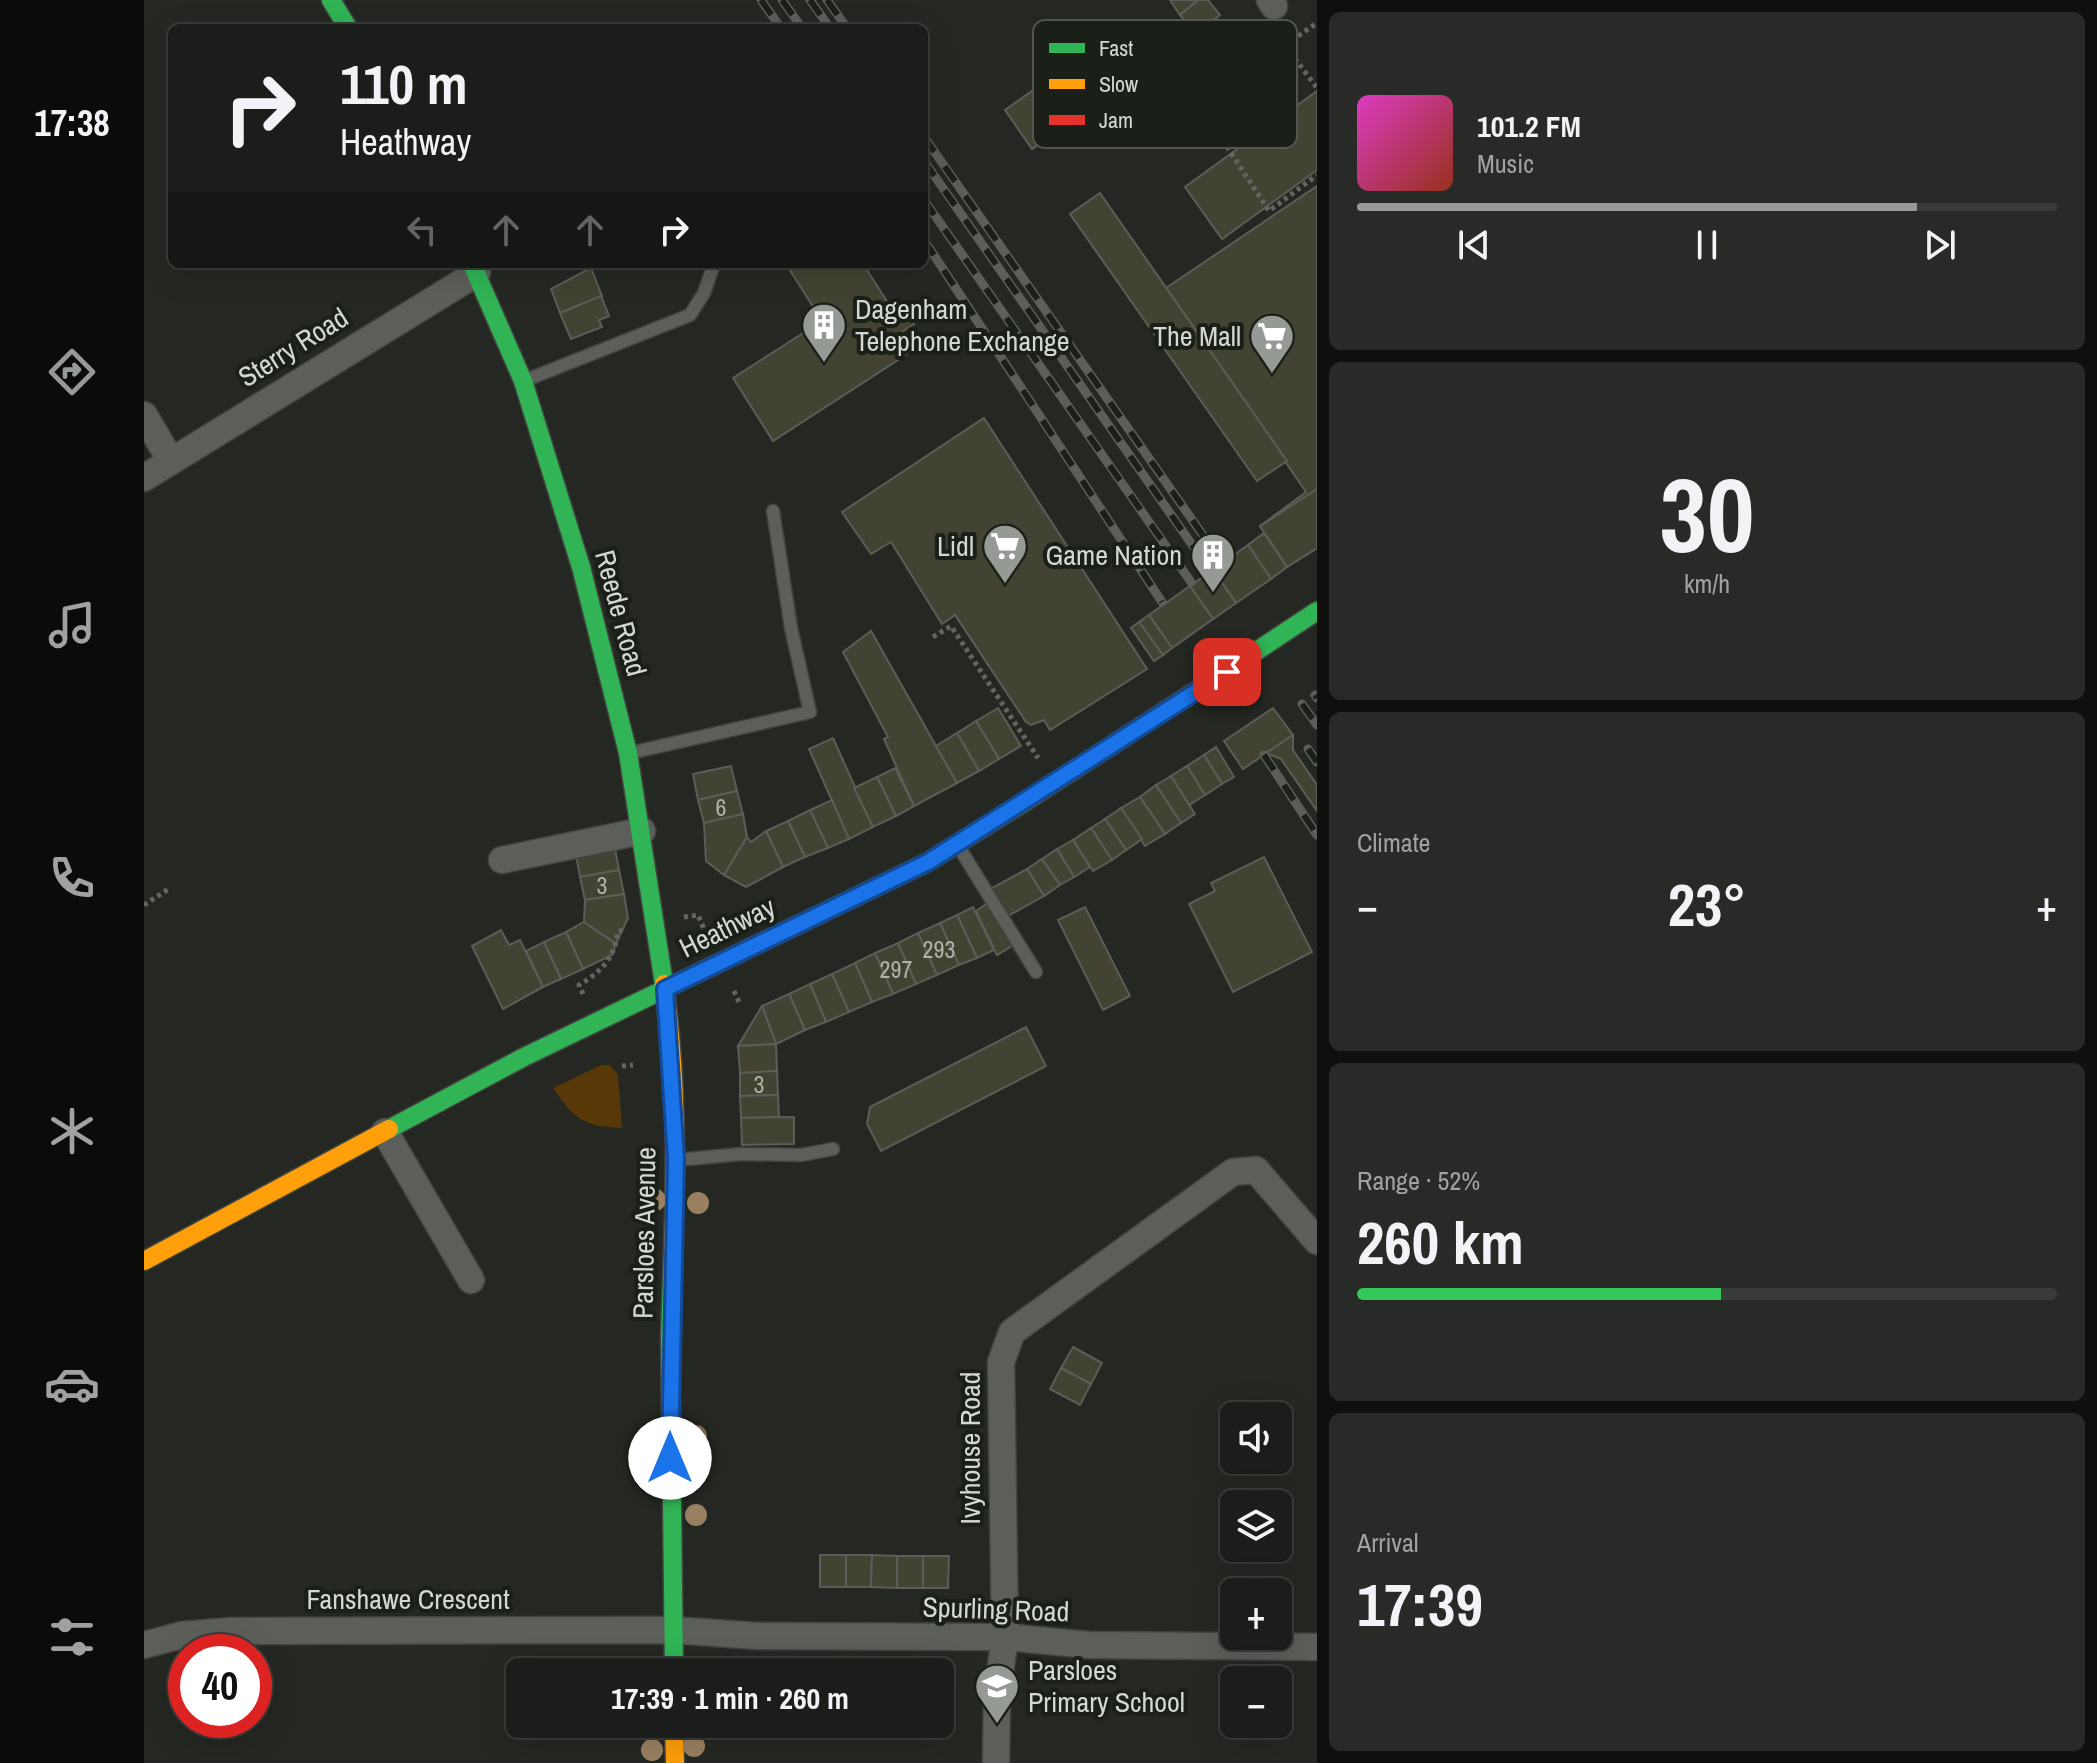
<!DOCTYPE html>
<meta charset="utf-8">
<style>
:root{--surface:#1b1d1a;--page:#282a27;--text:#f1f3f6;--muted:#a0a2a2;--line:#393b39;--accent:#969a94}
body{margin:0;font-family:"Archivo Narrow",sans-serif;background:var(--page);color:var(--text);height:100vh;display:flex;flex-direction:column;font-size:30px;white-space:nowrap}
*{box-sizing:border-box;margin:0}
p{font-size:26px;color:var(--muted)}
.icon{flex:none;width:44px;height:44px;fill:none;stroke:currentColor;stroke-width:2;stroke-linecap:round;stroke-linejoin:round}
.map{position:relative;flex:1;overflow:hidden}
.side{display:flex;flex-direction:column;gap:12px;padding:12px;background:#0f100e;width:780px}
.side>*{flex:none}
.hud{position:absolute;left:24px;top:24px;width:760px;height:244px;border-radius:12px;box-shadow:0 8px 32px #0002,0 0 0 2px var(--line);background:#1b1d1a;color:var(--text);overflow:hidden}
.tools{position:absolute;left:1076px;top:1402px;display:grid;gap:16px}
.tools a{display:grid;place-items:center;width:72px;height:72px;border-radius:12px;background:var(--surface);box-shadow:0 8px 32px #0002,0 0 0 2px var(--line);font-size:40px}
.speed{position:absolute;left:24px;top:1634px;display:flex;gap:16px;font-size:40px;font-weight:700;text-align:center}
.speed>*{display:grid;place-content:center;width:104px;height:104px;border-radius:50%;background:var(--surface);box-shadow:0 8px 32px #0002,0 0 0 2px var(--line);line-height:1}
.speed .limit{border:12px solid #d22;background:#fff;color:#111}
.pin{position:absolute;display:grid;place-items:center;width:68px;height:68px;color:#fff;margin:-34px;border-radius:16px;box-shadow:0 4px 12px #0006}
.me{position:absolute;width:88px;margin:-44px;rotate:0deg;stroke-linejoin:round;filter:drop-shadow(0 0 6px #0008)}
.turn{display:flex;align-items:center;gap:28px;height:168px;padding:0 40px;font-size:36px}
.turn .icon{width:104px;height:104px;stroke-width:2.5}
.turn b{display:block;font-size:56px;line-height:68px}
.lanes{display:flex;align-items:center;height:76px;padding:0 40px;background:#0003;justify-content:center;gap:40px;direction:ltr}
.lanes .off{opacity:.35}
.big{font-size:60px;font-weight:800;line-height:1.1}
.side .card{flex:1;display:flex;flex-direction:column;justify-content:center;gap:12px;min-width:0;padding:0 28px;border-radius:12px;background:var(--page)}
.side .dial{align-items:center;gap:0}
.dial b{font-size:104px;line-height:1}
.song{display:flex;align-items:center;gap:24px}
.cover{width:96px;height:96px;border-radius:12px;background:linear-gradient(135deg,hsl(310 70% 55%),hsl(10 70% 35%))}
.played{height:8px;border-radius:4px;background:linear-gradient(90deg,var(--accent) 80%,var(--line) 80%)}
.keys{display:flex;justify-content:space-around;direction:ltr}
.heat{display:flex;justify-content:space-between;align-items:center;font-size:44px;direction:ltr}
.charge{height:12px;border-radius:6px;background:linear-gradient(90deg,#34c759 52%,var(--line) 0)}
.trip{position:absolute;left:362px;top:1658px;width:448px;height:80px;border-radius:12px;background:var(--surface);box-shadow:0 8px 32px #0002,0 0 0 2px var(--line);font-weight:800;line-height:80px;text-align:center}
main{display:flex;flex:1;min-height:0}
.dock{display:flex;flex-direction:column;width:144px;justify-content:space-around;align-items:center;background:#0b0c0a;color:var(--muted)}
.dock .icon{width:56px;height:56px}
.dock .on{color:var(--accent)}
.dock b{font-size:36px;color:var(--text)}
.map>svg:first-child{display:block}
.green{fill:#583806}
.building{fill:#424332;stroke:#5c5d58;stroke-width:2}
.lines{fill:none;stroke-linecap:round;stroke-linejoin:round}
.lane-casing{stroke:#41443f;stroke-width:15}
.street-casing{stroke:#41443f;stroke-width:29}
.fast-casing{stroke:#41443f;stroke-width:21}
.slow-casing{stroke:#41443f;stroke-width:21}
.jam-casing{stroke:#41443f;stroke-width:21}
.path{stroke:#636561;stroke-width:5;stroke-dasharray:4 4;stroke-linecap:butt}
.lane{stroke:#5c5e5a;stroke-width:12}
.street{stroke:#5c5e5a;stroke-width:26}
.fast{stroke:#30b455;stroke-width:18}
.slow{stroke:#ff9f0a;stroke-width:18}
.jam{stroke:#e5322d;stroke-width:18}
.rail-casing{stroke:#5c5e5a;stroke-width:9}
.rail{stroke:#1a1f17;stroke-width:6;stroke-dasharray:18;stroke-linecap:butt}
.tree{fill:#998061}
.route-casing{stroke:#114b97;stroke-width:20}
.route{stroke:#1a73e8;stroke-width:14}
.labels{text-anchor:middle;dominant-baseline:central;stroke-width:8;stroke-linejoin:round;paint-order:stroke}
.number-label{font-size:24px;fill:#b0b3aa}
.poi-label{font-size:28px;fill:#d4d8d2;stroke:#1a1f17;text-anchor:end}
.street-label{font-size:28px;fill:#d4d8d2;stroke:#1a1f17}
.key{fill:#1a1f17;stroke:#52564f;stroke-width:2}
.key-label{font-size:22px;fill:#d4d8d2}
</style>
<main>
<nav class="dock">
<b>17:38</b>
<svg class="icon on" aria-label="directions" viewBox="0 0 24 24"><path d="M12 3l9 9-9 9-9-9zM9 14v-3h6M13 9l2 2-2 2"/></svg>
<svg class="icon" aria-label="music" viewBox="0 0 24 24"><path d="M9 18V5l10-2v13"/><circle cx="6" cy="18" r="3"/><circle cx="16" cy="16" r="3"/></svg>
<svg class="icon" aria-label="phone" viewBox="0 0 24 24"><path d="M5 4h4l2 5-3 2q2 4 5 5l2-3 5 2v4C11 20 4 13 5 4z"/></svg>
<svg class="icon" aria-label="climate" viewBox="0 0 24 24"><path d="M12 3v18M4 7l16 10M4 17L20 7"/></svg>
<svg class="icon" aria-label="car" viewBox="0 0 24 24"><path d="M5 17H2v-5l4-1 3-4h7l3 4 3 1v5h-3M9 17h6M6 11h13"/><circle cx="7" cy="17" r="2"/><circle cx="17" cy="17" r="2"/></svg>
<svg class="icon" aria-label="filters" viewBox="0 0 24 24"><path d="M4 7h16M4 17h16"/><circle cx="9" cy="7" r="2"/><circle cx="15" cy="17" r="2"/></svg>
</nav>
<div class="map">
<svg width="1173" height="1763" viewBox="0 0 1173 1763">
<rect width="100%" height="100%" fill="#242722"/>
<!-- green -->
<path class="green" d="M457 1065H466L474 1075 478 1128C440 1127 430 1119 409 1088Z"/>
<!-- building -->
<g class="building">
<polygon points="1026,0 1054,0 1036,15"/>
<polygon points="1054,0 1064,0 1076,15 1052,34 1036,15"/>
<polygon points="963,38 990,77 888,149 861,110"/>
<polygon points="1173,91 1173,170 1078,239 1041,187"/>
<polygon points="1173,186 1173,548 1143,567 1116,526 1162,492 1022,288"/>
<polygon points="956,193 1143,461 1113,481 926,214"/>
<polygon points="642,264 719,264 750,312 758,306 770,324 759,331 771,349 629,441 589,378 678,321"/>
<polygon points="447,268 458,296 416,313 407,289"/>
<polygon points="457,296 465,316 455,320 458,327 427,339 416,313"/>
<polygon points="840,418 1003,669 906,730 900,720 887,725 882,722 811,615 798,624 747,542 727,554 698,512"/>
<polygon points="1173,489 1173,548 1143,567 1116,526"/>
<polygon points="1120,533 1143,567 1127,579 1104,545"/>
<polygon points="1104,545 1127,579 1092,603 1069,570"/>
<polygon points="1069,570 1092,603 1069,619 1046,586"/>
<polygon points="1046,586 1069,619 1028,648 1005,615"/>
<polygon points="1005,615 1028,648 1019,655 995,622"/>
<polygon points="995,622 1019,655 1010,661 987,628"/>
<polygon points="727,631 813,783 770,806 740,739 744,737 699,652"/>
<polygon points="854,708 877,746 855,759 832,721"/>
<polygon points="1129,708 1149,735 1099,769 1080,741"/>
<polygon points="832,721 855,759 835,771 813,733"/>
<polygon points="813,733 835,771 813,783 792,746"/>
<polygon points="1149,735 1149,750 1173,785 1173,811 1137,759 1122,753"/>
<polygon points="689,738 729,827 705,839 665,749"/>
<polygon points="1072,747 1090,777 1078,784 1060,755"/>
<polygon points="1060,755 1078,784 1061,795 1043,766"/>
<polygon points="587,766 593,791 554,800 549,774"/>
<polygon points="1043,766 1061,795 1045,805 1027,776"/>
<polygon points="751,768 770,806 752,816 733,777"/>
<polygon points="1027,776 1051,814 1037,823 1012,785"/>
<polygon points="733,777 752,816 729,827 710,788"/>
<polygon points="1012,785 1037,823 1021,834 996,797"/>
<polygon points="593,791 599,814 560,823 554,800"/>
<polygon points="996,797 1021,834 1001,846 977,808"/>
<polygon points="688,800 705,839 684,848 666,810"/>
<polygon points="977,808 998,839 982,850 961,819"/>
<polygon points="666,810 684,848 661,857 644,821"/>
<polygon points="599,814 603,837 580,875 562,861 560,823"/>
<polygon points="961,819 982,850 968,860 947,828"/>
<polygon points="644,821 661,857 639,867 622,831"/>
<polygon points="947,828 968,860 949,871 929,840"/>
<polygon points="622,831 639,867 602,887 580,875 603,837 607,842"/>
<polygon points="929,840 946,867 930,877 913,849"/>
<polygon points="470,843 475,870 436,877 431,850"/>
<polygon points="913,849 930,877 916,885 898,859"/>
<polygon points="1120,857 1168,952 1089,992 1045,904 1071,891 1067,883"/>
<polygon points="898,859 916,885 900,896 883,869"/>
<polygon points="883,869 900,896 864,916 846,889"/>
<polygon points="475,870 480,894 441,900 436,877"/>
<polygon points="480,894 484,918 472,944 440,922 441,900"/>
<polygon points="848,900 873,943 853,955 832,911"/>
<polygon points="829,907 850,950 833,958 813,915"/>
<polygon points="941,907 986,996 959,1010 914,920"/>
<polygon points="813,915 833,958 815,965 796,923"/>
<polygon points="440,922 472,944 468,955 439,969 422,932"/>
<polygon points="796,923 815,965 793,975 774,933"/>
<polygon points="357,930 365,945 376,940 399,987 359,1009 328,946"/>
<polygon points="422,932 439,969 417,979 400,942"/>
<polygon points="774,933 793,975 772,984 754,943"/>
<polygon points="400,942 417,979 399,987 382,951"/>
<polygon points="754,943 772,984 749,994 731,953"/>
<polygon points="731,953 749,994 728,1002 711,963"/>
<polygon points="711,963 728,1002 705,1012 688,974"/>
<polygon points="688,974 705,1012 682,1022 666,984"/>
<polygon points="666,984 682,1022 661,1030 645,994"/>
<polygon points="645,994 661,1030 632,1044 618,1006"/>
<polygon points="618,1006 632,1044 594,1046"/>
<polygon points="882,1027 902,1066 737,1151 723,1124 726,1107"/>
<polygon points="632,1044 633,1071 596,1073 594,1046"/>
<polygon points="633,1071 634,1095 596,1096 596,1073"/>
<polygon points="634,1095 635,1117 597,1118 596,1096"/>
<polygon points="650,1117 650,1144 598,1145 597,1118"/>
<polygon points="929,1347 958,1363 947,1384 917,1368"/>
<polygon points="917,1368 947,1384 936,1405 906,1389"/>
<rect x="676" y="1555" width="26" height="32"/>
<polygon points="702,1555 728,1555 727,1587 702,1587"/>
<polygon points="728,1555 753,1556 753,1588 727,1587"/>
<rect x="753" y="1556" width="26" height="32"/>
<polygon points="779,1556 805,1556 804,1588 779,1588"/>
</g>
<g class="lines">
<!-- lane casing -->
<g class="lane-casing">
<g id="lane">
<polyline points="382,380 546,315 560,293 570,264"/>
<polyline points="486,753 666,712 647,628 629,511"/>
<polyline points="816,849 892,972"/>
<polyline points="533,1160 597,1154 657,1155 689,1149"/>
</g>
</g>
<!-- street casing -->
<g class="street-casing">
<g id="street">
<polyline points="1126,0 1130,6"/>
<polyline points="0,415 27,461"/>
<polyline points="0,478 333,273"/>
<polyline points="358,860 498,831"/>
<polyline points="241,1132 327,1280"/>
<polyline points="0,1645 38,1635 86,1631 529,1630 613,1636 861,1637 945,1645 1173,1647"/>
<polyline points="852,1763 853,1695 861,1637 857,1362 868,1332 1089,1172 1112,1170 1173,1241"/>
</g>
</g>
<!-- fast casing -->
<g class="fast-casing">
<g id="fast">
<polyline points="187,0 204,28"/>
<polyline points="328,264 379,381 437,567 484,753 520,984"/>
<polyline points="1084,670 1173,611"/>
<polyline points="245,1129 380,1057 784,862 882,801"/>
<polyline points="529,1251 526,1334 530,1672"/>
</g>
</g>
<!-- slow casing -->
<g class="slow-casing">
<g id="slow">
<path d="M520 984C533 1073 532 1162 529 1251"/>
<polyline points="0,1261 245,1129"/>
<polyline points="530,1724 531,1763"/>
</g>
</g>
<!-- jam casing -->
<g class="jam-casing">
<polyline id="jam" points="882,801 1084,670"/>
</g>
<!-- path -->
<g class="path">
<polyline points="1137,30 1141,45 1173,88"/>
<polyline points="1141,45 1173,23"/>
<polyline points="1061,113 1125,211 1173,175"/>
<polyline points="789,637 807,626 894,758"/>
<polyline points="0,905 26,888"/>
<polyline points="540,917 554,915 562,934"/>
<polyline points="590,991 595,1002"/>
<path d="M439 994 435 985C457 972 471 958 474 931L480 930"/>
<polyline points="478,1066 489,1065"/>
</g>
<!-- lane -->
<use href="#lane" class="lane"/>
<!-- street -->
<use href="#street" class="street"/>
<!-- fast -->
<use href="#fast" class="fast"/>
<!-- slow -->
<use href="#slow" class="slow"/>
<!-- jam -->
<use href="#jam" class="jam"/>
<!-- rail casing -->
<g class="rail-casing">
<g id="rail">
<polyline points="617,0 637,28"/>
<polyline points="638,0 658,28"/>
<polyline points="666,0 686,28"/>
<polyline points="683,0 703,28"/>
<polyline points="780,137 1077,561"/>
<polyline points="780,161 1065,569"/>
<polyline points="780,200 1047,582"/>
<polyline points="780,240 1018,602"/>
<polyline points="1171,695 1173,698"/>
<polyline points="1158,704 1173,725"/>
<polyline points="1164,749 1173,762"/>
<polyline points="1120,755 1173,835"/>
</g>
</g>
<!-- rail -->
<use href="#rail" class="rail"/>
</g>
<!-- trees -->
<g class="tree">
<circle cx="511" cy="1200" r="11"/>
<circle cx="554" cy="1203" r="11"/>
<circle cx="552" cy="1436" r="11"/>
<circle cx="552" cy="1515" r="11"/>
<circle cx="550" cy="1746" r="11"/>
<circle cx="508" cy="1750" r="11"/>
</g>
<g class="lines">
<!-- route casing -->
<g class="route-casing">
<polyline id="route" points="526,1458 532,1160 521,989 784,862 1083,672"/>
</g>
<!-- route -->
<use href="#route" class="route"/>
</g>
<!-- icons -->
<defs>
<g id="building-pin" transform="scale(2.3)"><path d="M0 17L-7.5 6A9.5 9.5 0 1 1 7.5 6Z" fill="#969a94" stroke="#1a1f17"/><path d="M-4-6H4V6H1V3H-1V6H-4ZM-2.5-4.3h1.7v1.8h-1.7ZM.8-4.3h1.7v1.8H.8ZM-2.5-1h1.7V.8h-1.7ZM.8-1h1.7V.8H.8Z" fill="#fff"/></g>
<g id="supermarket-pin" transform="scale(2.3)"><path d="M0 17L-7.5 6A9.5 9.5 0 1 1 7.5 6Z" fill="#969a94" stroke="#1a1f17"/><path d="M-6-5.5h2.5l.6 2H6L4.5 2H-2.5L-4.4-4H-6ZM-1.5 3.2a1.3 1.3 0 1 0 .1 0ZM3 3.2a1.3 1.3 0 1 0 .1 0Z" fill="#fff"/></g>
<g id="school-pin" transform="scale(2.3)"><path d="M0 17L-7.5 6A9.5 9.5 0 1 1 7.5 6Z" fill="#969a94" stroke="#1a1f17"/><path d="M0-5L7-2L0 1L-7-2ZM-4 1L0 2.5L4 1V4Q0 6-4 4Z" fill="#fff"/></g>
</defs>
<g fill-rule="evenodd">
<use href="#building-pin" x="680" y="325"/>
<use href="#supermarket-pin" x="1128" y="336"/>
<use href="#supermarket-pin" x="861" y="546"/>
<use href="#building-pin" x="1069" y="555"/>
<use href="#school-pin" x="853" y="1686"/>
</g>
<g class="labels">
<!-- number labels -->
<g class="number-label">
<text x="577" y="807">6</text>
<text x="458" y="885">3</text>
<text x="795" y="949">293</text>
<text x="752" y="969">297</text>
<text x="615" y="1084">3</text>
</g>
<!-- poi labels -->
<g class="poi-label">
<text x="711" y="309" text-anchor="start">Dagenham<tspan x="711" dy="32">Telephone Exchange</tspan></text>
<text x="1097" y="336">The Mall</text>
<text x="830" y="546">Lidl</text>
<text x="1038" y="555">Game Nation</text>
<text x="884" y="1670" text-anchor="start">Parsloes<tspan x="884" dy="32">Primary School</tspan></text>
</g>
<!-- street labels -->
<g class="street-label">
<text transform="translate(149 347) rotate(-32)">Sterry Road</text>
<text transform="translate(477 613) rotate(75)">Reede Road</text>
<text transform="translate(583 927) rotate(-26)">Heathway</text>
<text transform="translate(500 1233) rotate(-89)">Parsloes Avenue</text>
<text transform="translate(826 1448) rotate(-90)">Ivyhouse Road</text>
<text x="264" y="1599">Fanshawe Crescent</text>
<text transform="translate(852 1609) rotate(2)">Spurling Road</text>
</g>
</g>
<!-- legend -->
<rect x="889" y="20" width="264" height="128" rx="12" class="key"/>
<rect x="905" y="43" width="36" height="10" fill="#30b455"/>
<rect x="905" y="79" width="36" height="10" fill="#ff9f0a"/>
<rect x="905" y="115" width="36" height="10" fill="#e5322d"/>
<g class="key-label">
<text x="955" y="56">Fast</text>
<text x="955" y="92">Slow</text>
<text x="955" y="128">Jam</text>
</g>
</svg>
<div class="tools">
<a><svg class="icon" aria-label="sound" viewBox="0 0 24 24"><path d="M4 9h4l5-4v14l-5-4H4zM17 9q2 3 0 6"/></svg></a>
<a><svg class="icon" aria-label="layers" viewBox="0 0 24 24"><path d="M12 4l9 5-9 5-9-5zM3 14l9 5 9-5"/></svg></a>
<a>+</a>
<a>−</a>
</div>
<div class="speed"><div class="limit">40</div></div>
<div class="pin" style="left:1083px;top:672px;background:#d93025"><svg class="icon" aria-label="arrive" viewBox="0 0 24 24"><path d="M6 21V4h12l-3 4 3 4H6"/></svg></div>
<svg class="me" style="left:526px;top:1458px" viewBox="-20 -20 40 40"><circle r="19" fill="#fff"/><path d="M0-13L10 11 0 6-10 11z" fill="#1a73e8"/></svg>
<div class="trip">17:39 · 1 min · 260 m</div>
<div class="hud">
<div class="turn"><svg class="icon" aria-label="right" viewBox="0 0 24 24"><path d="M7 20v-9h11M14 6l5 5-5 5"/></svg><div><b>110 m</b>Heathway</div></div>
<div class="lanes"><svg class="icon off" aria-label="left" viewBox="0 0 24 24"><path d="M17 20v-9H6M10 6l-5 5 5 5"/></svg><svg class="icon off" aria-label="ahead" viewBox="0 0 24 24"><path d="M12 20V5M6 11l6-6 6 6"/></svg><svg class="icon off" aria-label="ahead" viewBox="0 0 24 24"><path d="M12 20V5M6 11l6-6 6 6"/></svg><svg class="icon" aria-label="right" viewBox="0 0 24 24"><path d="M7 20v-9h11M14 6l5 5-5 5"/></svg></div>
</div>
</div>
<section class="side">
<div class="card">
<div class="song"><i class="cover"></i><div><b>101.2 FM</b><p>Music</p></div></div>
<div class="played"></div>
<div class="keys"><svg class="icon" aria-label="previous" viewBox="0 0 24 24"><path d="M18 5L8 12l10 7zM5 5v14"/></svg><svg class="icon" aria-label="pause" viewBox="0 0 24 24"><path d="M8 5v14M16 5v14"/></svg><svg class="icon" aria-label="next" viewBox="0 0 24 24"><path d="M6 5l10 7-10 7zM19 5v14"/></svg></div>
</div>
<div class="card dial"><b>30</b><p>km/h</p></div>
<div class="card"><p>Climate</p>
<div class="heat"><a>−</a><b class="big">23°</b><a>+</a></div>
</div>
<div class="card"><p>Range · 52%</p><b class="big">260 km</b><div class="charge"></div></div>
<div class="card"><p>Arrival</p><b class="big">17:39</b></div>
</section>
</main>
